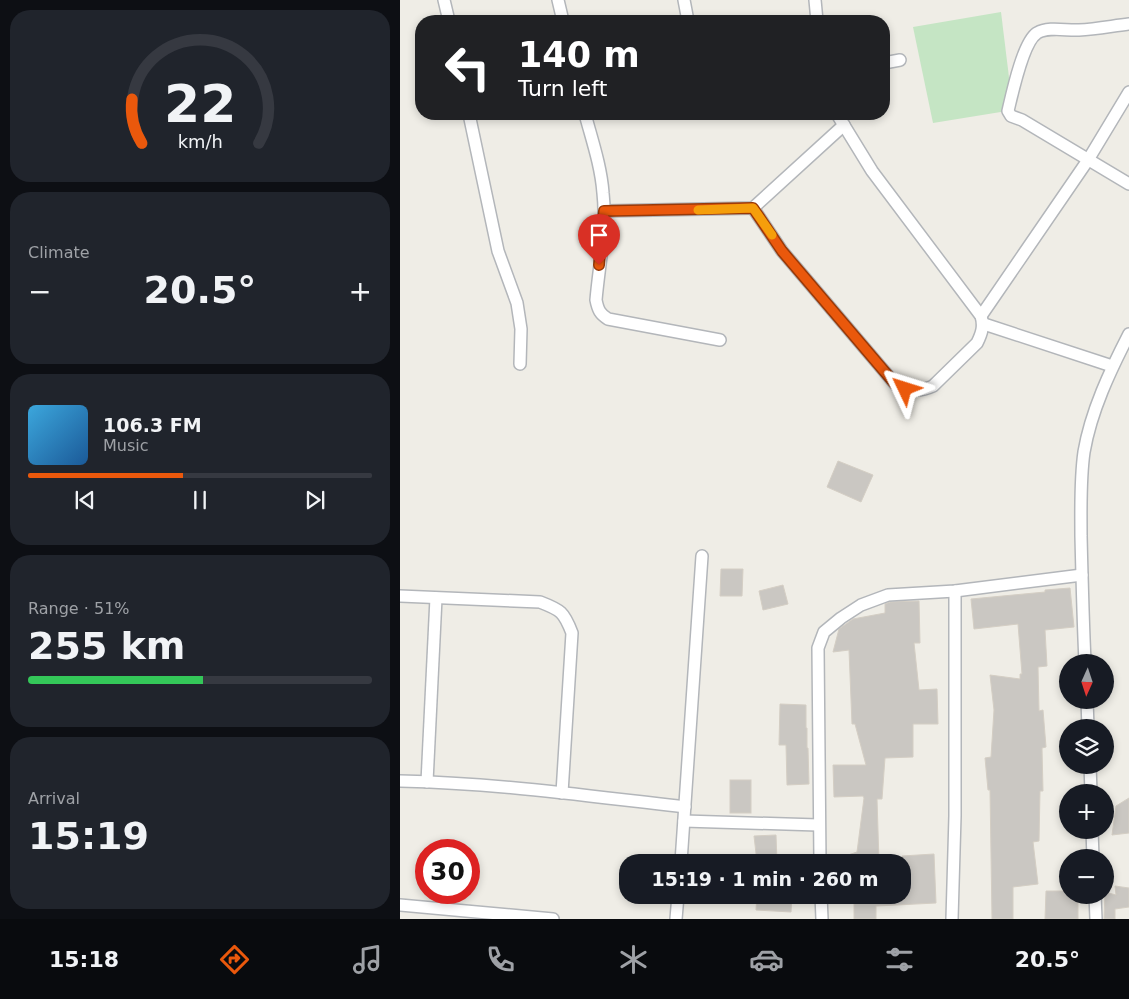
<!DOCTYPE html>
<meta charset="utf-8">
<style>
:root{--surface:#171b24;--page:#20242c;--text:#f1f3f6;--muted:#9ea1a6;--line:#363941;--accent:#ea580c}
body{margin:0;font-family:"DejaVu Sans",sans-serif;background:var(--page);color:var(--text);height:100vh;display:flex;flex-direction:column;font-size:19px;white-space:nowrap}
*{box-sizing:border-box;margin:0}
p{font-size:16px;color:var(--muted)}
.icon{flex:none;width:28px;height:28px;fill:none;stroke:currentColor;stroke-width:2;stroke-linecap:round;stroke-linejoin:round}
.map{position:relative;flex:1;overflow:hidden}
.panel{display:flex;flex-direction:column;gap:10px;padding:10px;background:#0d0f14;width:400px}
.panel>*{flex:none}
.banner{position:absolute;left:15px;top:15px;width:475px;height:105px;border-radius:20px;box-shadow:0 2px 8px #0003;background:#202124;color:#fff;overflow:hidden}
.needle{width:32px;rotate:183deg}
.controls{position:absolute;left:659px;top:654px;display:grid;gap:10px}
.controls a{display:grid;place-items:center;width:55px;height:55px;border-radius:50%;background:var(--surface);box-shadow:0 2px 8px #0003;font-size:25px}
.speed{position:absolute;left:15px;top:839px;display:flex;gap:10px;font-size:25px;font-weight:700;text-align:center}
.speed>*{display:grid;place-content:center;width:65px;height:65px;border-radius:50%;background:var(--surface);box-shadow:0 2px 8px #0003;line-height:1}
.speed .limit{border:8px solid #d22;background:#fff;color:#111}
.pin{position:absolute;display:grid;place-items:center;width:42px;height:42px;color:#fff;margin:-51px -21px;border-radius:50% 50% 50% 0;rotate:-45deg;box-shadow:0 0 5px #0007}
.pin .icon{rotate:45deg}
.me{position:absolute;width:55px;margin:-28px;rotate:311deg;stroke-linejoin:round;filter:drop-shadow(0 0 4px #0008)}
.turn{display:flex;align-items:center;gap:18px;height:105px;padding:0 20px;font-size:22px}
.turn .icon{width:65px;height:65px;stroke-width:2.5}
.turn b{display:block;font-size:35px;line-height:42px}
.big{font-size:38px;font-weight:600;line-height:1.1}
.panel .tile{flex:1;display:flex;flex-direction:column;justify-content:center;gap:8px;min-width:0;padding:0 18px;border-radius:20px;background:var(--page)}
.panel .dial{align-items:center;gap:0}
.dial svg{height:130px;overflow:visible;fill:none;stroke:var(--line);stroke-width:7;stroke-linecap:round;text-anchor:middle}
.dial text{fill:var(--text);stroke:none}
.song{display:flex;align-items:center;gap:15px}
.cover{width:60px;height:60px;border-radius:8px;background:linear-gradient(135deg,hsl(200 70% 55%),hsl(210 70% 35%))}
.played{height:5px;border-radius:2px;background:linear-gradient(90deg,var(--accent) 45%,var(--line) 45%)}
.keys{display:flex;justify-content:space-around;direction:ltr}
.heat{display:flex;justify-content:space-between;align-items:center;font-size:28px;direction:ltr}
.charge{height:8px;border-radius:4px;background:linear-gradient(90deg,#34c759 51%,var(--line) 0)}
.trip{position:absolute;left:219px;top:854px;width:292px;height:50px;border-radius:20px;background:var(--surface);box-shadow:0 2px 8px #0003;font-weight:600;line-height:50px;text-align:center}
.menu{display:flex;height:80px;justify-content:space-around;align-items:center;background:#090b0e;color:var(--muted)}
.menu .icon{width:35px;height:35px}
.menu .current{color:var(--accent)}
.menu b{font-size:22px;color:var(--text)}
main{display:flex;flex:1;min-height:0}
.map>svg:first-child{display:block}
.green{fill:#c5e5c4}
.building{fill:#cac7c2;stroke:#d4cec4}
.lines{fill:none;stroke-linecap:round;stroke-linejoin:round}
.street-casing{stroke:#b3b6ba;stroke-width:14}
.street{stroke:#fff;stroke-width:11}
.route-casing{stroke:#983908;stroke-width:12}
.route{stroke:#ea580c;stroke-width:9}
.slow{stroke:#f59e0b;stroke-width:9}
</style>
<main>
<section class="panel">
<div class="tile dial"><svg viewBox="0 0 100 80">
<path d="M14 69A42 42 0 1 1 86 69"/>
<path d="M14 69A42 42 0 0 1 8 42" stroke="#ea580c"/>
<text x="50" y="56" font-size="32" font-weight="700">22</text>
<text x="50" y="72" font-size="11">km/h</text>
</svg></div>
<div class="tile"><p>Climate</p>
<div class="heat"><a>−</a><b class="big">20.5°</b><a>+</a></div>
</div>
<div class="tile">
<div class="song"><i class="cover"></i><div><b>106.3 FM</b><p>Music</p></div></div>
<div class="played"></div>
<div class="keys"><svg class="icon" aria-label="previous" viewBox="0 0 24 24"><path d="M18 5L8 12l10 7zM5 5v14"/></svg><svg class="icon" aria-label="pause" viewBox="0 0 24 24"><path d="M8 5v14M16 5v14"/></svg><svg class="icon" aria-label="next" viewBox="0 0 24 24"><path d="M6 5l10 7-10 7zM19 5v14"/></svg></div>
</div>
<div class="tile"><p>Range · 51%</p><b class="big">255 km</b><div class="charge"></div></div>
<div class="tile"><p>Arrival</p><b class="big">15:19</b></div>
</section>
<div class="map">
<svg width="729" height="919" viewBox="0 0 729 919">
<rect width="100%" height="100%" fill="#efede6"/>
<!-- green -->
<polygon class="green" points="601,12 613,110 533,123 513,27"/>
<!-- building -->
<g class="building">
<polygon points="438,461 473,475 461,502 427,487"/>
<polygon points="321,569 343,569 342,596 320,596"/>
<polygon points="383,585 388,604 363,610 359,591"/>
<polygon points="670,588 674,627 645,630 647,666 638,667 639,711 643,710 646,747 642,748 643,791 640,791 639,841 633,842 638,884 613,887 613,919 592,919 590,790 588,790 585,758 591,757 594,710 590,675 620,679 620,674 622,674 618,624 574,629 571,599 645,592 645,590"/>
<polygon points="519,601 520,643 514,643 519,690 537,689 538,724 513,724 513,757 485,758 482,799 477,799 479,862 448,862 448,855 457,852 464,798 463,796 434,797 433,765 466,765 455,724 452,724 449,650 433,652 439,629 453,619 485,613 485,604 490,602"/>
<polygon points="380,704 406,705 406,728 407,728 407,748 408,748 409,784 387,785 386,745 379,745"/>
<rect x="330" y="780" width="21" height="33"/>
<polygon points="729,798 729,833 712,835 716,806"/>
<polygon points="376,835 377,862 357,862 354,836"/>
<polygon points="534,854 536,903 476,906 476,919 454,919 454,895 502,895 502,856"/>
<polygon points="715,886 729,888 729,907 715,909 715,919 704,919 705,892 716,895"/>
<polygon points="646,891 668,891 668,895 678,895 678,919 645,919"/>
<polygon points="357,895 392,895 391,912 356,910"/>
</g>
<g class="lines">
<!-- street casing -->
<g class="street-casing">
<g id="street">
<polyline points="44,0 49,21"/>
<polyline points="158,0 163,21"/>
<polyline points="284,0 288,21"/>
<polyline points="415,0 417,21"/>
<path d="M729 24C712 26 696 29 679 30 667 31 649 26 637 33 623 42 612 94 608 111L611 116 622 120 729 184"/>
<polyline points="484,63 500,60"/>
<polyline points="69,114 98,251 117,303 121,329 120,364"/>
<path d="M185 114C192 140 201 166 203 193 207 228 199 265 196 300 198 310 200 314 208 319L320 340"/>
<path d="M353 208 382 251 496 385C510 391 520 392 533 386L577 343C582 333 584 326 581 316L472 171 437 114"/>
<polyline points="204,211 353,208 444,125"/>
<polyline points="581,316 688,160 729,92"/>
<polyline points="584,324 712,366"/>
<path d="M0 596 140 602C161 610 164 612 172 633L162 793"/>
<path d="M685 662C683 620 682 578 681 536 681 508 680 480 684 452 691 411 710 371 729 334"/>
<polyline points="687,700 688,728"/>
<polyline points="690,765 691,792"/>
<path d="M0 781C95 783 191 796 285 807"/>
<polyline points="27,782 36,598"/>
<polyline points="284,821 418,825"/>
<polyline points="692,830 693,858"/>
<polyline points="281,862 302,556"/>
<polyline points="420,862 418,648 424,632 441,618 461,605 488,595 555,591 682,575"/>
<polyline points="421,895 422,919"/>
<polyline points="695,895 696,919"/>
<polyline points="0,905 153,919"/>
<polyline points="276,919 278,895"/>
<polyline points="552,919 555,816 555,591"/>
</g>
</g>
<!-- street -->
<use href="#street" class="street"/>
</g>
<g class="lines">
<!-- route casing -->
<g class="route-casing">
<polyline id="route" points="199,265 204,211 353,208 382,251 496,385 505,389"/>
</g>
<!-- route -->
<use href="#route" class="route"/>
<!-- slow -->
<polyline class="slow" points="298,210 353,208 372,235"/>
</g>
</svg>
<div class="controls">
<a><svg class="needle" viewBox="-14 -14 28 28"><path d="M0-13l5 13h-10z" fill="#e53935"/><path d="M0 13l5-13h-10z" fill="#9ea1a6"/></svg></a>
<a><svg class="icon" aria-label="layers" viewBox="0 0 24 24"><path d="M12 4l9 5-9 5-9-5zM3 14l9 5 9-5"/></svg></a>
<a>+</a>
<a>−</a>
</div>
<div class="speed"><div class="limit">30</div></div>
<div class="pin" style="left:199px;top:265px;background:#d93025"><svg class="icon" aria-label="arrive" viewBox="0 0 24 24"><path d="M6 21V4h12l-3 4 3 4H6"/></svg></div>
<svg class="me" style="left:505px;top:389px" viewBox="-20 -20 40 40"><path d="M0-17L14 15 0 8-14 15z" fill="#ea580c" stroke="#fff" stroke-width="4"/></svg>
<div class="trip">15:19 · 1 min · 260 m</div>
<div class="banner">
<div class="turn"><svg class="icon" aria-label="left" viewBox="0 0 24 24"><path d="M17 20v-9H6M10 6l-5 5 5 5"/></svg><div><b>140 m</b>Turn left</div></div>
</div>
</div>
</main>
<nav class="menu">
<b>15:18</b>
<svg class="icon current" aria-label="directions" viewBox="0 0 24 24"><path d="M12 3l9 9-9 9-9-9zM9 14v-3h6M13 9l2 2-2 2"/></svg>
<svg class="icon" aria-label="music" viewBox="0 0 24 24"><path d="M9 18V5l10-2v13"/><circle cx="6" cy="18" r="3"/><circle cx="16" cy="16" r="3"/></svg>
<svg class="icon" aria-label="phone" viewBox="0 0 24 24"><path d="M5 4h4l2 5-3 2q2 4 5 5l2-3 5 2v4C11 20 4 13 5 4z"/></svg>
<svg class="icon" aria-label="climate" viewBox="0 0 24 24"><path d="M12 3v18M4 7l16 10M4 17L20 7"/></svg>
<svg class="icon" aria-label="car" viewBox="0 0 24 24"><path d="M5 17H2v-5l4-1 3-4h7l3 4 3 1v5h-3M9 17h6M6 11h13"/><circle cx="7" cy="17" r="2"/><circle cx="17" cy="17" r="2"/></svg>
<svg class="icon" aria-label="filters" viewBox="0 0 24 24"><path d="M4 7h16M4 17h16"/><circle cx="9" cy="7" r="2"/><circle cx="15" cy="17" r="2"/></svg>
<b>20.5°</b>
</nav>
